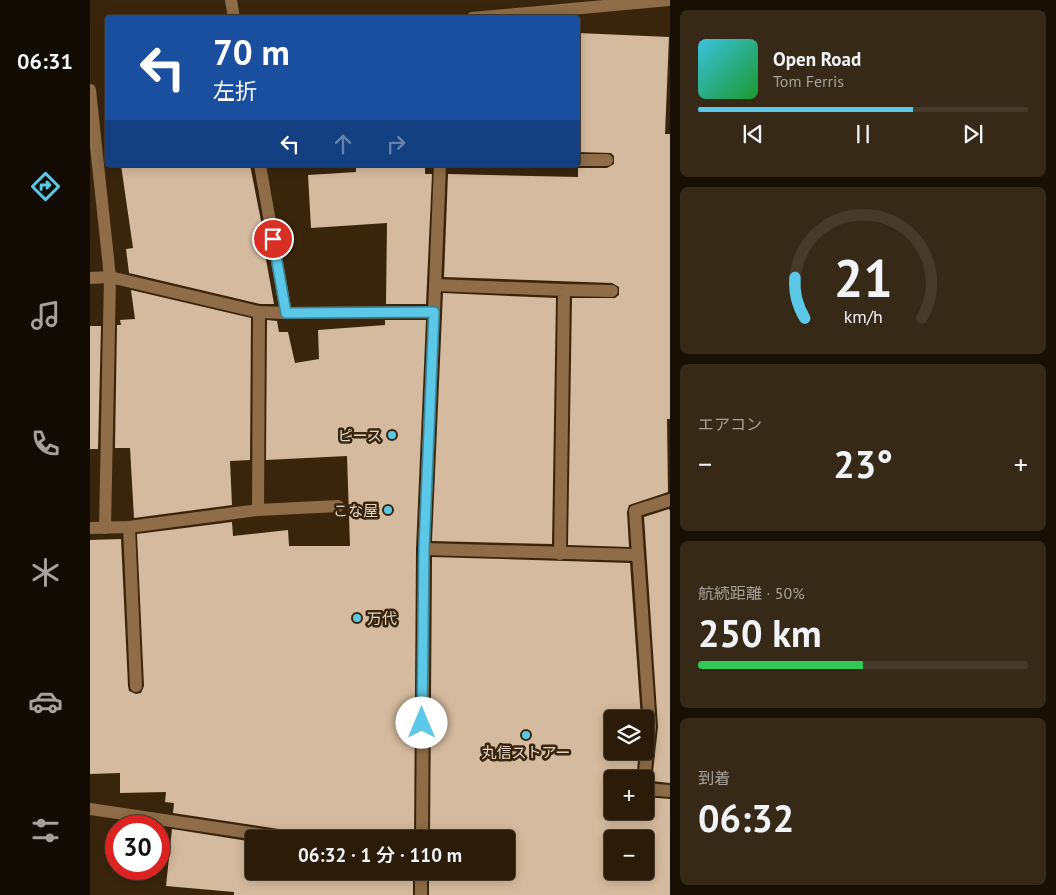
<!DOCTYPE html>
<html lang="ja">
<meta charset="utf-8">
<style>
:root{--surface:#2b1c09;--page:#372917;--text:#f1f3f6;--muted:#a6a19c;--line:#473a2a;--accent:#5ac8e6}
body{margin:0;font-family:"PT Sans","Noto Sans JP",sans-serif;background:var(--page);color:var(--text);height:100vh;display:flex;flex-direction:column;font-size:19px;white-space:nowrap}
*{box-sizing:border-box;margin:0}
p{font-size:16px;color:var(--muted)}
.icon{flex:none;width:28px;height:28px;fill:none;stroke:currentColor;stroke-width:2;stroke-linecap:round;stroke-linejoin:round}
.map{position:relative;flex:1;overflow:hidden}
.panel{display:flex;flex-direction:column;gap:10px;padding:10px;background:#180f05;width:386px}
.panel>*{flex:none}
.hud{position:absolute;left:15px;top:15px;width:475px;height:152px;border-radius:5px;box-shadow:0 2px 12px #0003,0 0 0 1px var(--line);background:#1a4fa0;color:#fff;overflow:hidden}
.controls{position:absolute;left:514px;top:710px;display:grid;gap:10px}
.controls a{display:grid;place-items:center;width:50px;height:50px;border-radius:5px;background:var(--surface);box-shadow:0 2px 12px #0003,0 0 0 1px var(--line);font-size:25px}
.speed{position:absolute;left:15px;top:815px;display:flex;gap:10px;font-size:25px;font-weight:700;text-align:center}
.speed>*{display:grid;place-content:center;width:65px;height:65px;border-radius:50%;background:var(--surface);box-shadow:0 2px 12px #0003,0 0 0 1px var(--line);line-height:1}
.speed .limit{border:8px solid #d22;background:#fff;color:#111}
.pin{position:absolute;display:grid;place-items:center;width:42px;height:42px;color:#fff;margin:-21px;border:2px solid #fff;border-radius:50%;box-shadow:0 1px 5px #0007}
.me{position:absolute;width:55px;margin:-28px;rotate:0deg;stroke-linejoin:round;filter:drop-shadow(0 0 4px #0008)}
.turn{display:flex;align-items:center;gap:18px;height:105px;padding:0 25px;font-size:22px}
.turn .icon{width:65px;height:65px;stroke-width:2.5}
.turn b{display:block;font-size:35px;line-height:42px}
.lanes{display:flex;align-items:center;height:48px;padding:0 25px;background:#0003;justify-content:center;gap:25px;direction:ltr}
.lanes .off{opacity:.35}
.big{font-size:38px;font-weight:600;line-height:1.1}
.panel .tile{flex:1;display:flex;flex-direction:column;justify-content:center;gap:8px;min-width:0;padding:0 18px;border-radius:8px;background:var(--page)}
.panel .dial{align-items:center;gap:0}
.dial svg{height:130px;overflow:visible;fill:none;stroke:var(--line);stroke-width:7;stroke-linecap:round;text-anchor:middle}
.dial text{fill:var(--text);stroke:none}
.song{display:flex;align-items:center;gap:15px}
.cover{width:60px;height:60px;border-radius:8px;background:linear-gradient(135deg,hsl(190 70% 55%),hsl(130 70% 35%))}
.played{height:5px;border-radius:2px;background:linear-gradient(90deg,var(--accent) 65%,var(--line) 65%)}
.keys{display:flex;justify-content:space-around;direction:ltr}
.heat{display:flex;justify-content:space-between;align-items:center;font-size:28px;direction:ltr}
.charge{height:8px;border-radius:4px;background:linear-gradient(90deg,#34c759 50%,var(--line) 0)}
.trip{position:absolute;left:155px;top:830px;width:270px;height:50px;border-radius:5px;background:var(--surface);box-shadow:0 2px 12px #0003,0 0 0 1px var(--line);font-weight:600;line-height:50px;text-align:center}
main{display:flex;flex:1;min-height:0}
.tab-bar{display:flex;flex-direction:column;width:90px;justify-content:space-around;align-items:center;background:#110b04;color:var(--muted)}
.tab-bar .icon{width:35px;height:35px}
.tab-bar .on{color:var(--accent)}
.tab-bar b{font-size:22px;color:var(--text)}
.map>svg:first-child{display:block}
.building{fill:#d4ba9e;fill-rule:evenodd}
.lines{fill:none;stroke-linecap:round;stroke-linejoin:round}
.minor{stroke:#8e6d48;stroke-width:12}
.route-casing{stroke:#3a8296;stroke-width:12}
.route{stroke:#5ac8e6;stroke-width:9}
.poi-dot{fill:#5ac8e6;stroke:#39250c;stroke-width:2}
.labels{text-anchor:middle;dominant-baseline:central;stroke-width:5;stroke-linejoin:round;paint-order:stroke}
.poi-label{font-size:15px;fill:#e2d5c7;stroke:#39250c;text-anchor:end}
</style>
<main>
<nav class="tab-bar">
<b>06:31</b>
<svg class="icon on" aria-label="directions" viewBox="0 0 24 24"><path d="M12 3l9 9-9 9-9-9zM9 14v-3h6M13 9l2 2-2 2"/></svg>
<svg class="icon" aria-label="music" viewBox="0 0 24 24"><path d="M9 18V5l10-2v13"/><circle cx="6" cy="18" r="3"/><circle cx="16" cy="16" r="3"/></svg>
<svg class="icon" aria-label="phone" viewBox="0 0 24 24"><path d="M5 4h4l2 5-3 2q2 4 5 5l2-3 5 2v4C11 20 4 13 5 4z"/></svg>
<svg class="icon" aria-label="climate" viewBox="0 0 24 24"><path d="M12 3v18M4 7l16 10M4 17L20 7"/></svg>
<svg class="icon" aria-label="car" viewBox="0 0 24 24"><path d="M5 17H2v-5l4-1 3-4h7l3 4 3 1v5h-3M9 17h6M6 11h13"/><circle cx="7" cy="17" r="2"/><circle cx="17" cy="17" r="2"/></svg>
<svg class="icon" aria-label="filters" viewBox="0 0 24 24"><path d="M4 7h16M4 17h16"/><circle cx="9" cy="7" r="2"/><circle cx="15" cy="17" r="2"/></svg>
</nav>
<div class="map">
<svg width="580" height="895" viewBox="0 0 580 895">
<rect width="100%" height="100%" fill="#39250c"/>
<!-- building -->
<g class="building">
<polygon points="488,33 579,37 575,134 580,134 580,419 577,419 578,492 539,505 537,512 539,547 478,545 482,298 525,298 529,295 529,287 522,283 354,277 358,174 488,177 488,168 517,168 524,164 524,156 521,153 488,152"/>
<polygon points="31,165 160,165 173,231 171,231 184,304 170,304 39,273 36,249 43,248"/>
<polygon points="266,165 335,165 335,174 342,174 336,304 296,304 297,223 221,228 218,175 266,172"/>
<polygon points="41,290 161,318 160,460 140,461 142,505 44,518 40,448 25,448 27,325 31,325 30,320 45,319"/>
<polygon points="353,293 466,298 462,544 342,541"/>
<polygon points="177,320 187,321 189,332 198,332 205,363 229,359 228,330 295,325 295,320 336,320 326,549 324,839 209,839 206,833 202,831 83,813 84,803 75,802 76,792 30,793 30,773 0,774 0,540 31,539 38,686 39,691 46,694 51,693 54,686 47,534 142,522 143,536 198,530 199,546 260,546 257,456 176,460"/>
<polygon points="0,326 11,326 8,449 0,449"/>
<polygon points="579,509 580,511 580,783 562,781 568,727 554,517"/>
<path d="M342 557 540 563 551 719H522V751H549L546 779H522V811H555V797L580 799V895H339V871H416V839H340ZM522 839H555V871H522Z"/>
<polygon points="82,829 164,842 164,871 323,871 323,895 144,895 144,892 76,886"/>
</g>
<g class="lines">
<!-- minor -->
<g class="minor">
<polyline points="141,0 144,18"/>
<polyline points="382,18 580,0"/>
<polyline points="0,90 20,277 15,528"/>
<polyline points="488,160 517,160"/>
<polyline points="170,165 196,313 344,312 334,549 332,839"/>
<polyline points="0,278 20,277 169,312 196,313"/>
<polyline points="345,285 474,290 470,554"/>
<polyline points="474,290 522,291"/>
<polyline points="344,312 350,165"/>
<polyline points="168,510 248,506"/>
<polyline points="39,527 46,686"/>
<polyline points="0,528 39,527 168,510 169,312"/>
<polyline points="334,549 548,555"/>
<polyline points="554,779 560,727 545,511 580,500"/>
<polyline points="555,789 580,791"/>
<polyline points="0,809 201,839"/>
<polyline points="331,895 331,871"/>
</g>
</g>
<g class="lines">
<!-- route casing -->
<g class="route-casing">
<polyline id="route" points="183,239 196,313 344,312 334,549 332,723"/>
</g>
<!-- route -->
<use href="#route" class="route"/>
</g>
<!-- markers -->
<g class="poi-dot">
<circle cx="302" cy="435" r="5"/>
<circle cx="298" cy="510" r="5"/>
<circle cx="267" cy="618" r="5"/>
<circle cx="436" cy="735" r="5"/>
</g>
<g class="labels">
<!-- poi labels -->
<g class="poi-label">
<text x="292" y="435">ピース</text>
<text x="288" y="510">こな屋</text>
<text x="277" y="618" text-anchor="start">万代</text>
<text x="436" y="752" text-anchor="middle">丸信ストアー</text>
</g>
</g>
</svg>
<div class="controls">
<a><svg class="icon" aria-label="layers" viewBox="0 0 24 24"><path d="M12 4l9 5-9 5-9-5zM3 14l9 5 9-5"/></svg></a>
<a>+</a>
<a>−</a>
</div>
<div class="speed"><div class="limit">30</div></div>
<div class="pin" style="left:183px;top:239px;background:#d93025"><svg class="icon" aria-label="arrive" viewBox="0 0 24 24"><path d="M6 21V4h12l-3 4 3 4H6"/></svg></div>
<svg class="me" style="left:332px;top:723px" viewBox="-20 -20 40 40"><circle r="19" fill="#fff"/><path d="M0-13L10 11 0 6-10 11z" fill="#5ac8e6"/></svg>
<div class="trip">06:32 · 1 分 · 110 m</div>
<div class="hud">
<div class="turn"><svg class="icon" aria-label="left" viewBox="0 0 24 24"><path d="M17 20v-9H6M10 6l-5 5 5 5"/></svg><div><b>70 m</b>左折</div></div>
<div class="lanes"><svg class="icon" aria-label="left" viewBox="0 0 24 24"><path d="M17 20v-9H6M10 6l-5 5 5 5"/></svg><svg class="icon off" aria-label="ahead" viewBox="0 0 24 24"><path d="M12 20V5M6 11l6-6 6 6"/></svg><svg class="icon off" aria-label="right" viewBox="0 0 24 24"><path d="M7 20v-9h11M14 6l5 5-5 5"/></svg></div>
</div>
</div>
<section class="panel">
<div class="tile">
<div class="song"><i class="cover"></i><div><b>Open Road</b><p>Tom Ferris</p></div></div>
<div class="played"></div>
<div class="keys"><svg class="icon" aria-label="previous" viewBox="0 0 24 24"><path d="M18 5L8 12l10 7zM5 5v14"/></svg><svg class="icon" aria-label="pause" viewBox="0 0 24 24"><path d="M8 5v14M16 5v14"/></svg><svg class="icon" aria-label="next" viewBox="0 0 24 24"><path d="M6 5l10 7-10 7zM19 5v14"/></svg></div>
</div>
<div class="tile dial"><svg viewBox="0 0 100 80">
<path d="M14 69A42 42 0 1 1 86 69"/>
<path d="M14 69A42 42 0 0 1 8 44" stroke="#5ac8e6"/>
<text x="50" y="56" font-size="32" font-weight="700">21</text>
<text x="50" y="72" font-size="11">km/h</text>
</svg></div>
<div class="tile"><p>エアコン</p>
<div class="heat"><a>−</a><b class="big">23°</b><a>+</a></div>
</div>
<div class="tile"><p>航続距離 · 50%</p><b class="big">250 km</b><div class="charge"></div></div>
<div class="tile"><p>到着</p><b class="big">06:32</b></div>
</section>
</main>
